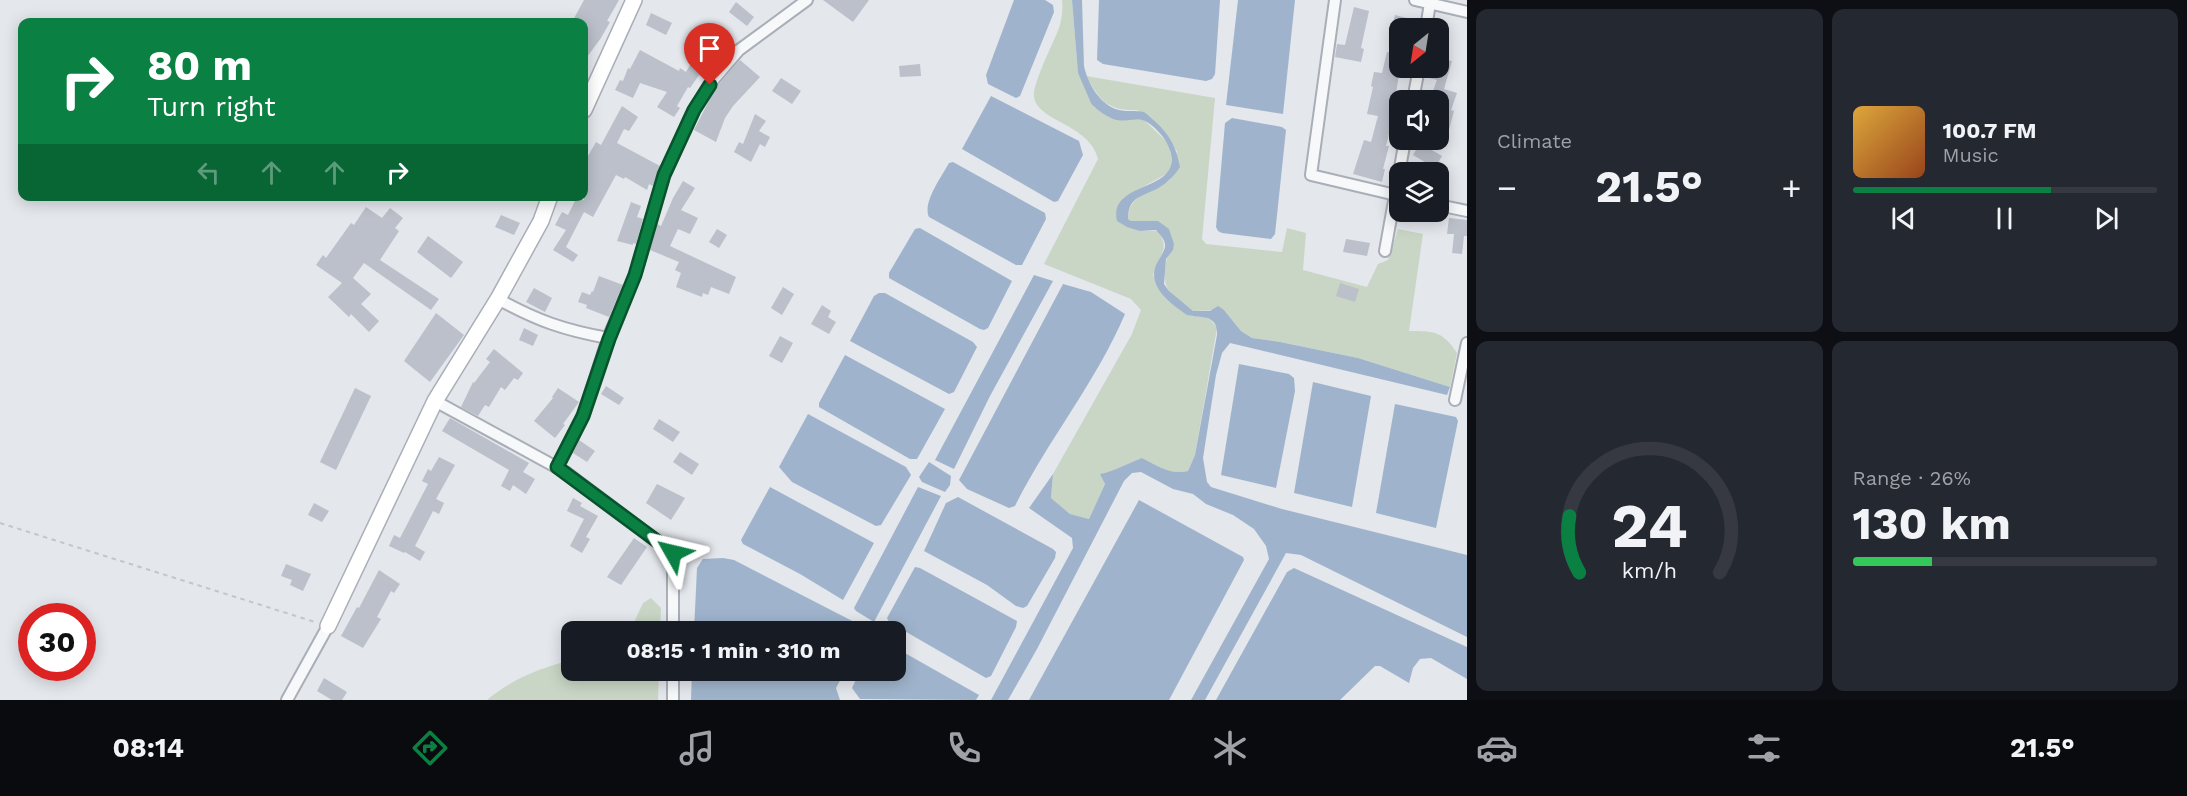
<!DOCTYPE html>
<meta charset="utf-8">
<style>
:root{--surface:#171b24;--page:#242831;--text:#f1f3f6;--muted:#9ea1a6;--line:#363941;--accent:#0b8043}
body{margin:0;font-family:"Work Sans",sans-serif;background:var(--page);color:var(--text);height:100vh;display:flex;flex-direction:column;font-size:22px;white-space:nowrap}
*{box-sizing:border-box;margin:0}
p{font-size:20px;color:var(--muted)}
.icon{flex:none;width:33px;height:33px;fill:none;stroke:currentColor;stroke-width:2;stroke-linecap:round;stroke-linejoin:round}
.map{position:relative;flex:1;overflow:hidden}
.sheet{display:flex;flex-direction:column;gap:9px;padding:9px;background:#0d0f14;width:720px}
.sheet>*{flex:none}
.banner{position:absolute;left:18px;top:18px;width:570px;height:183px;border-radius:12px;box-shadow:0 3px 15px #0003;background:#0b8043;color:#fff;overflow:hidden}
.needle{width:39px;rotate:210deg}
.fabs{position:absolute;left:1389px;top:18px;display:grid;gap:12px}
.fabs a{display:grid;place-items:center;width:60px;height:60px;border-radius:12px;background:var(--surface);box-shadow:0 3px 15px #0003;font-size:30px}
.speed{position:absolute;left:18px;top:603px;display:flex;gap:12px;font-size:30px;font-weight:700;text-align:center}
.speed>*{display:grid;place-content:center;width:78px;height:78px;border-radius:50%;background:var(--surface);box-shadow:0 3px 15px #0003;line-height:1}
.speed .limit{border:9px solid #d22;background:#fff;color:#111}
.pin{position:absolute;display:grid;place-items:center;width:51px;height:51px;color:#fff;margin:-62px -26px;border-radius:50% 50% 50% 0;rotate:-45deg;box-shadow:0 0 6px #0007}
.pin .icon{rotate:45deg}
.me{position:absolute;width:66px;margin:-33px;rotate:307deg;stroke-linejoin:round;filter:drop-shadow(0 0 4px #0008)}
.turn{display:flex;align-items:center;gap:21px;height:126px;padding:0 30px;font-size:27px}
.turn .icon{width:78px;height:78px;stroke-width:2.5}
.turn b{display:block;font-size:42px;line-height:51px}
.lanes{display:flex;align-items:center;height:57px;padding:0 30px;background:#0003;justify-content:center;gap:30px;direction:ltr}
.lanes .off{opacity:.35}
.big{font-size:45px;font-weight:700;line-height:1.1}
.sheet .tile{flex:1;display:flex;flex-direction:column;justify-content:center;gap:9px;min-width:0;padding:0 21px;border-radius:12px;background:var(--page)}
.sheet .dial{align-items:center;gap:0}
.dial svg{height:156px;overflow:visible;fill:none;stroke:var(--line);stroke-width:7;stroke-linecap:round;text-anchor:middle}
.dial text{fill:var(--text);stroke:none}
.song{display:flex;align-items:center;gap:18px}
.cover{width:72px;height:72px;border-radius:9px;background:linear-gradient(135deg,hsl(40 70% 55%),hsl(20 70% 35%))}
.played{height:6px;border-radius:3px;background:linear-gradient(90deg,var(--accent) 65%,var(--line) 65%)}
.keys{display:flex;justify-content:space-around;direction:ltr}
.heat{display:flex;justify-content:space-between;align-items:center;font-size:33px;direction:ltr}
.charge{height:9px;border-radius:4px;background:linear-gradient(90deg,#34c759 26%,var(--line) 0)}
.sheet .tiles{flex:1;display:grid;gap:9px;grid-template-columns:repeat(2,1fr)}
.trip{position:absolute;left:561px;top:621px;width:345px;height:60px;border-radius:12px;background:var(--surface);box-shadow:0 3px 15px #0003;font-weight:700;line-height:60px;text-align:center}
.dock{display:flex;height:96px;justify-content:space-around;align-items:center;background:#090b0e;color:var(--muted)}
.dock .icon{width:42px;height:42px}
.dock .current{color:var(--accent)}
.dock b{font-size:27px;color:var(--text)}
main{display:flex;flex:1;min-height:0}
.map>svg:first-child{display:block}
.green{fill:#c9d6c5}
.water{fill:#9fb4cc}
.building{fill:#bbc0ca}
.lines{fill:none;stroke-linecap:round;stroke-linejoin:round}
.street-casing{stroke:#a9aeb7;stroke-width:14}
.secondary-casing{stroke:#a9aeb7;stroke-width:18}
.path{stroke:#c2c5cb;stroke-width:2;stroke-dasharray:4.5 4.5;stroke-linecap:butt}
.street{stroke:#f7f8fa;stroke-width:10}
.secondary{stroke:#fff;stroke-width:15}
.route-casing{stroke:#07532c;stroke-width:15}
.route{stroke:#0b8043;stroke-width:10}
</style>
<main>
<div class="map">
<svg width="1467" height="700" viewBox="0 0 1467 700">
<rect width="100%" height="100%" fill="#e4e7ec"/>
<!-- green -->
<g class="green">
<path d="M1062 0H1072L1078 73 1094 107 1117 120 1133 119 1144 120 1166 141 1170 148 1172 165 1168 173 1123 198 1116 215 1140 231H1157C1172 248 1158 256 1153 275L1161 292 1187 315C1203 318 1207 313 1217 328L1195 455 1188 471C1170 475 1158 466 1142 458 1128 463 1115 471 1101 474L1105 484 1089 519 1070 514 1051 498 1053 474 1132 334 1141 310 1131 299 1044 264 1098 159C1090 124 1038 122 1034 97 1032 84 1054 42 1059 28 1062 19 1063 9 1062 0Z"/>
<path d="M1086 76 1215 98 1202 239 1206 244 1282 252 1287 228 1306 233 1303 270 1367 287 1378 264 1388 260 1398 229 1423 234 1409 331C1433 331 1443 331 1457 353L1450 387 1358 358 1280 342 1252 338 1241 331 1224 310 1193 311C1177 298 1163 294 1165 271 1166 262 1166 256 1173 250L1169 229 1131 221 1128 219C1128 194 1154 191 1171 179L1177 151 1137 110C1107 111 1100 100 1086 76Z"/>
<polygon points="651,598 661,608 660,631 630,631 643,603"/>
<path d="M571 660 572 670 659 671 658 700H487C514 678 538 669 571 660Z"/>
</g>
<!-- water -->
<g class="water">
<polygon points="1014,0 1045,0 1053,5 1054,12 1020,96 1016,98 988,84 986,75"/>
<path d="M1072 0H1082L1084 66C1088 84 1100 105 1119 110 1127 112 1136 110 1144 112 1165 129 1175 140 1180 167 1175 175 1168 182 1160 187 1144 197 1128 195 1128 219L1131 221H1158L1169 229 1174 244 1173 250 1166 259 1164 284 1169 291 1193 311H1210L1218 306 1224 310 1241 331 1252 338 1280 342 1358 358 1450 387 1447 395 1230 343 1222 353 1216 375 1203 458 1207 482 1211 487 1282 509 1467 555V637L1301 555 1286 553 1205 700H1191L1269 559 1266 546 1254 529 1233 515 1206 504 1193 494 1173 489 1141 472 1132 473 1124 481 1037 649 1008 700H991L1073 548 1072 538 1029 508 1053 474 1051 498 1070 514 1089 519 1105 484 1100 474C1115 471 1128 463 1142 458 1158 466 1170 475 1188 471L1195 455 1217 335C1218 314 1201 318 1187 315 1172 305 1149 288 1155 268 1157 261 1164 253 1165 247 1166 240 1160 235 1156 230L1140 231 1127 227 1117 221C1109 188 1157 190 1169 170 1179 154 1160 128 1145 121 1136 117 1127 122 1117 120 1110 119 1095 109 1091 103L1078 73Z"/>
<polygon points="1099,0 1220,0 1215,74 1212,79 1206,81 1103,64 1097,60"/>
<polygon points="1238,0 1295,0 1283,114 1226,105"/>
<polygon points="991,96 1079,141 1083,155 1058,201 1054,202 962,149"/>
<polygon points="1232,118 1282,127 1286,130 1275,234 1271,239 1222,233 1218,231 1216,227 1225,123"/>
<path d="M953 162 1045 213 1046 219 1022 265H1016L929 217C922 203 942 176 949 163Z"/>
<polygon points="920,228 1012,281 988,328 984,330 980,329 889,278 889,273 915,229"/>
<polygon points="1034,275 1053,281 990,396 954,469 935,460"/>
<path d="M1063 284 1091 292 1125 314C1096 382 1048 440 1015 506L1009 508 967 489 959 480Z"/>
<polygon points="879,293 885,293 973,342 977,347 954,392 949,394 850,341 874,296"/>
<polygon points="845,355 945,409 917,459 910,459 819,407 819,403"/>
<polygon points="1239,364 1289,374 1294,378 1295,391 1276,488 1221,475"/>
<polygon points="1313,382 1371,396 1352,507 1294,493"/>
<polygon points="1395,404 1456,417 1458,421 1436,528 1376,513"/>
<polygon points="808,414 906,467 911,475 881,525 876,526 792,482 779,467"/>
<polygon points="929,462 951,476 950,485 945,492 922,482 919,477"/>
<polygon points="770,487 874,543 843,600 800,574 743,544 741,540"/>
<polygon points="918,487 941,496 874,622 856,611 854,608"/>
<polygon points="958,497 1053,549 1056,552 1055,558 1027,606 1023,608 1016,606 987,585 924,551 946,503"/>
<polygon points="1139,500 1243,557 1244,560 1169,700 1029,700"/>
<polygon points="723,558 734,560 860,625 864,631 694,631 697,568 703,559"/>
<polygon points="915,567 920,568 1017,621 1016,627 991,676 986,678 889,622 887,618"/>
<polygon points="1294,568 1467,647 1467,679 1431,658 1420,659 1413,668 1409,683 1380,666 1375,666 1340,700 1216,700 1287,572"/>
<polygon points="896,648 979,695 976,700 860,699 852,688 860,671 896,670"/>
<polygon points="692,671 692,670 845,671 836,688 840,700 691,700"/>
</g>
<!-- building -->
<g class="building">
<polygon points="584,0 619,0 607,21 610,22 601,38 584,61 584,22 572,22"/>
<polygon points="823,0 869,0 853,22"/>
<polygon points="736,2 754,17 747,26 729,12"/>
<polygon points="1354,7 1369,11 1361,48 1364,49 1361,62 1335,57 1337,44 1345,45"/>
<polygon points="651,13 672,23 666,35 646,25"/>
<polygon points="1395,15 1415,20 1413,28 1392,27"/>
<polygon points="707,35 724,48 701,76 699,75 690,88 688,87 677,106 680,108 674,117 657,107 667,92 640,83 633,98 615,90 620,80 623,81 628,68 630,69 640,50 679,71 680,68 686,72 701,46 700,44"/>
<polygon points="1387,52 1400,56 1400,69 1394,104 1396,105 1386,146 1389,146 1383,169 1385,169 1382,182 1353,174 1364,140 1371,142 1378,116 1367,114 1373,87 1371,86 1374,72 1382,73"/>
<polygon points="1438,58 1452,61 1444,89 1457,93 1451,110 1454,111 1449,130 1438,127 1438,100 1430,99 1437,80 1425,77 1427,68 1438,68"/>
<polygon points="740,60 760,77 733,106 725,118 716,142 694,130 715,89"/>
<polygon points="920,64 921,76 900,77 899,66"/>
<polygon points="781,78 801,91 792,104 772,91"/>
<polygon points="622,106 638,117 629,131 624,129 617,143 660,166 653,186 649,184 647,190 625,177 624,179 616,175 593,217 584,212 566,247 578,255 573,262 553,250 566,230 555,225 562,212 568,215 577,197 584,200 584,163 596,142 601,145"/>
<polygon points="755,114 766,121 759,131 770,137 765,147 760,144 751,162 734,152 739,142 743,144"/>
<polygon points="1420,143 1442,156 1435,168 1413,155"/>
<polygon points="683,181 695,188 681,210 698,218 690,234 678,229 670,246 736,277 729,294 711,287 708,295 703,293 702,297 676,287 681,273 675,270 679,262 650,250 657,224 661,226 673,198"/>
<polygon points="631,202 641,206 637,217 643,219 636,244 633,243 633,245 617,241"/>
<polygon points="366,207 382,218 390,208 403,218 395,228 399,231 380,260 439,299 431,310 364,263 353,278 371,294 361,304 379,321 369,332 351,314 349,317 328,297 342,283 316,265 323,255 326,258 351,223 354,225"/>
<polygon points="501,215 520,223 514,235 495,227"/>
<polygon points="1449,218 1467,220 1467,236 1464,236 1462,254 1452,253 1454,234 1447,234"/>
<polygon points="717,229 727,235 719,248 709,242"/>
<polygon points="428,236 463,262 451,278 417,252"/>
<polygon points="1346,239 1370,243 1367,256 1343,252"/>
<polygon points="599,276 623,285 609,317 586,308 587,305 578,302 582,292 590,295 592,291 593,292"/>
<polygon points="1340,283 1359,289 1355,302 1336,296"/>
<polygon points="783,287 794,294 782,315 771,308"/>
<polygon points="534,288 552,298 545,312 526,302"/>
<polygon points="822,305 831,311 828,317 836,322 829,334 811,324"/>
<polygon points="436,313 464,335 430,382 404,361"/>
<polygon points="524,328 538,335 533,346 519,340"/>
<polygon points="780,336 793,343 782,363 769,356"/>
<polygon points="494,349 523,373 518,380 514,378 505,390 501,387 489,407 485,405 478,416 461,407 473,382 474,383 490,362 486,359"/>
<polygon points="606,386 624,398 619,405 601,394"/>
<polygon points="355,388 371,396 336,470 320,462"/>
<polygon points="558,388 579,402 563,424 565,425 555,438 534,421 553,398 552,397"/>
<polygon points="450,418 529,463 523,472 535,479 526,494 513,485 510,491 501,486 509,470 442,431"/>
<polygon points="659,419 680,432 673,442 653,429"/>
<polygon points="579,440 595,451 587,462 573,453"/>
<polygon points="680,452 699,464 692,475 673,462"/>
<polygon points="439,457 455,465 436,499 444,503 439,514 433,511 415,546 425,552 420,561 405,552 404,553 389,546 394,535 400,538 428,484 422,481 428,469 431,471"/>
<polygon points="657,484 685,498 671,520 646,503"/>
<polygon points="573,498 582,503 580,506 598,516 586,537 590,539 582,553 570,546 584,519 567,511"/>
<polygon points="314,503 329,511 322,522 308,515"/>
<polygon points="634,538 647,547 621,585 607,577"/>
<polygon points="286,564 311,574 303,591 290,585 292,580 281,576"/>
<polygon points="379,570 400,584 394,593 391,591 377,617 381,619 363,648 341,636 357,607 359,608"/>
<polygon points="324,678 347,692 342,700 332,700 317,691"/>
</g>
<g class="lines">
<!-- street casing -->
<g class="street-casing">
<g id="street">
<polyline points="1335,0 1311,175 1400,196"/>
<polyline points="1415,0 1467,12"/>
<polyline points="1426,28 1430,3"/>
<polyline points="1413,100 1419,68"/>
<polyline points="1438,205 1467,211"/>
<polyline points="1385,251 1405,140"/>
<path d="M498 299C538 321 564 330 608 338"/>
<polyline points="1455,400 1467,343"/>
<polyline points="435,401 567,473 673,553 673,632"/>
<polyline points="557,467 583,416 608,338 635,275 664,175 694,110 709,85 739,50 807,0"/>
<polyline points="673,670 673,700"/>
<polyline points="287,700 328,626"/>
</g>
</g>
<!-- secondary casing -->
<g class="secondary-casing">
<g id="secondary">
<polyline points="584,110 634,0"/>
<polyline points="328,626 435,401 498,299 541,221 550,196"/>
</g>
</g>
<!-- path -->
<polyline class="path" points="0,523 315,622"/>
<!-- street -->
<use href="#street" class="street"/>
<!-- secondary -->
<use href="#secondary" class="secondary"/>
</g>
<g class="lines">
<!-- route casing -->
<g class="route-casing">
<polyline id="route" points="673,553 557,467 583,416 609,339 635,275 664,175 694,110 710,85"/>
</g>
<!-- route -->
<use href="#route" class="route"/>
</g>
</svg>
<div class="fabs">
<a><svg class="needle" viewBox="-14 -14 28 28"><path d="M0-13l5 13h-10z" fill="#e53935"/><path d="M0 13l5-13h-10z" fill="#9ea1a6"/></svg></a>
<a><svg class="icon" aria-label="sound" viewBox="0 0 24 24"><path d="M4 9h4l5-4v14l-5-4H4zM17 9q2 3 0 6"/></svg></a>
<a><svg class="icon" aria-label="layers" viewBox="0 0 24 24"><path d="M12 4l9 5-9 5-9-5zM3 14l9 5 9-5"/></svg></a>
</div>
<div class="speed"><div class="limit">30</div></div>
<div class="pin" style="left:710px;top:85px;background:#d93025"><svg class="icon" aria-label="arrive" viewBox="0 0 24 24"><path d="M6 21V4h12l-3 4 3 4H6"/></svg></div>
<svg class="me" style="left:673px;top:553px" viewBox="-20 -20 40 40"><path d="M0-17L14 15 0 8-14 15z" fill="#0b8043" stroke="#fff" stroke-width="4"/></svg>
<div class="trip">08:15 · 1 min · 310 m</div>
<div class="banner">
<div class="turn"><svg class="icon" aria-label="right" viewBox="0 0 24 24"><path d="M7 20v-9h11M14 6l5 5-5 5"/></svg><div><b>80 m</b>Turn right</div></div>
<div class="lanes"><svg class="icon off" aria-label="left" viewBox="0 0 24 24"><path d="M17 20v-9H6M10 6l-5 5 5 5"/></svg><svg class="icon off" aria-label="ahead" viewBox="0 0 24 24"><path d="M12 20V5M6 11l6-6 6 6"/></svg><svg class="icon off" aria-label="ahead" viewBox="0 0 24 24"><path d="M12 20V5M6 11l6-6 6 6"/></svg><svg class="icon" aria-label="right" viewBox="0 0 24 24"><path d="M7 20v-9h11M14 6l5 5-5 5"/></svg></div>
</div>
</div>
<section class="sheet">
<div class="tiles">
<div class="tile"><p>Climate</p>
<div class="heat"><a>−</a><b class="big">21.5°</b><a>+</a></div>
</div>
<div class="tile">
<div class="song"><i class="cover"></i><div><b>100.7 FM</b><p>Music</p></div></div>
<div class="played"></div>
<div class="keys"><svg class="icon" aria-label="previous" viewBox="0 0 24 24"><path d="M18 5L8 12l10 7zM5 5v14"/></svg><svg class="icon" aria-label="pause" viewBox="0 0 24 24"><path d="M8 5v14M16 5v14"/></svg><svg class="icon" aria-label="next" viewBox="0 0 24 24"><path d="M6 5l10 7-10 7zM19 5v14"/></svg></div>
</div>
<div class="tile dial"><svg viewBox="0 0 100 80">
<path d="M14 69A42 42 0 1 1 86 69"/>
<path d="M14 69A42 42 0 0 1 9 40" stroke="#0b8043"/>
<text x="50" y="56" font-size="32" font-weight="700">24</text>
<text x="50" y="72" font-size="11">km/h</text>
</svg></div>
<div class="tile"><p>Range · 26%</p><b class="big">130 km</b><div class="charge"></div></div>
</div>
</section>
</main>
<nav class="dock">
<b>08:14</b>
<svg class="icon current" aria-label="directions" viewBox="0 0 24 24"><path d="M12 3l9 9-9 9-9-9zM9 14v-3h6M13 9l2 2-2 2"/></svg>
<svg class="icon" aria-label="music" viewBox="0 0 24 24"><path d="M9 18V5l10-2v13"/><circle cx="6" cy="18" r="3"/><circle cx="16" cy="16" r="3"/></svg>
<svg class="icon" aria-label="phone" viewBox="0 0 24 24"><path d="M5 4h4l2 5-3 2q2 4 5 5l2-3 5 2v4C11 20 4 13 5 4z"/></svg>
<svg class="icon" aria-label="climate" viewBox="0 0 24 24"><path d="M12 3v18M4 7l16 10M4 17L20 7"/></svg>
<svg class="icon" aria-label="car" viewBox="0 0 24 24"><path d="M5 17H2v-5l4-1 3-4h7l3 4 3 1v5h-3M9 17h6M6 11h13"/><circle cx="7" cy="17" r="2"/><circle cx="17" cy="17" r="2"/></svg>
<svg class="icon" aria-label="filters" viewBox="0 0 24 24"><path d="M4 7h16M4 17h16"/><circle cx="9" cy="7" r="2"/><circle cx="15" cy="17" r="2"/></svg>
<b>21.5°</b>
</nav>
